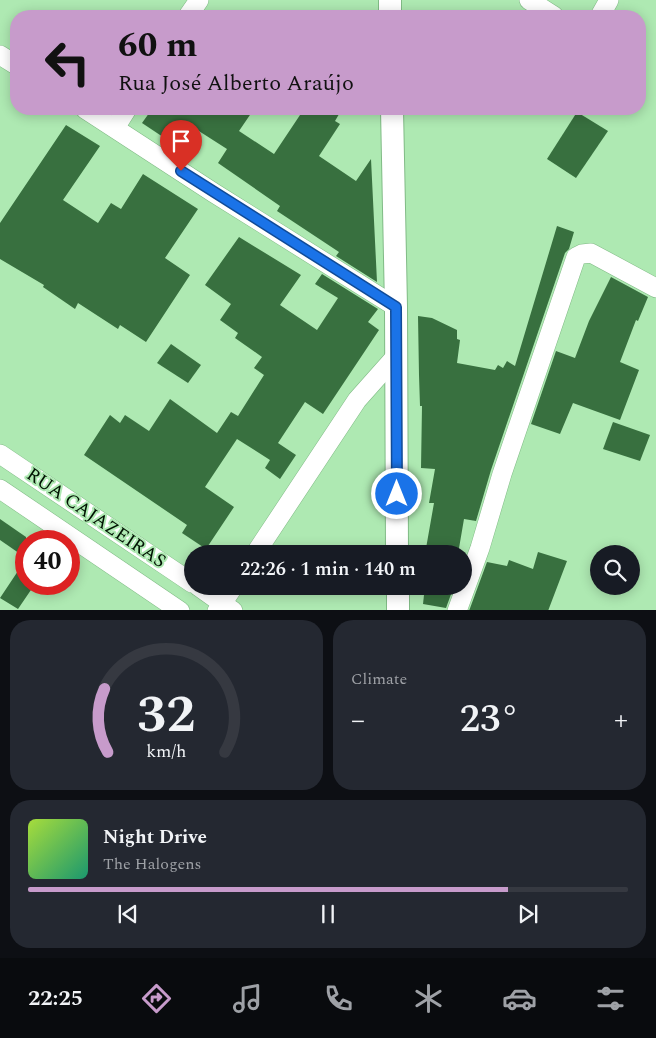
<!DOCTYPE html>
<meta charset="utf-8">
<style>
:root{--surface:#171b24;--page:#242831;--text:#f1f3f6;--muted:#9ea1a6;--line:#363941;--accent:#c79bcb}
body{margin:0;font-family:Spectral,serif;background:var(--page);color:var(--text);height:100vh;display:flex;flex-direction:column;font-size:19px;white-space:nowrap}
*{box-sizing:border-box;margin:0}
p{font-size:16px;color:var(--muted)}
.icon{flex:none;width:28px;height:28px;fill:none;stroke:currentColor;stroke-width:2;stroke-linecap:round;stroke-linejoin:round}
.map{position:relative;height:610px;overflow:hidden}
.side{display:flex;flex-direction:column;gap:10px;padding:10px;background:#0d0f14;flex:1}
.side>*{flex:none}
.guide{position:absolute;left:10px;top:10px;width:636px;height:105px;border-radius:20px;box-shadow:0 2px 12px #0003;background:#c79bcb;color:#111;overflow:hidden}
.tools{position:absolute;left:590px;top:545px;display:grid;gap:10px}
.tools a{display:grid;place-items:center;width:50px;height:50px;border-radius:50%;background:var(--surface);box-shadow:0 2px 12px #0003;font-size:25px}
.speed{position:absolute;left:15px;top:530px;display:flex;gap:10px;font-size:25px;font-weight:700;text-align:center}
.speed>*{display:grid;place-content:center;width:65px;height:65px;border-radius:50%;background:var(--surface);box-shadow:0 2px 12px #0003;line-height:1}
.speed .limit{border:8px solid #d22;background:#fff;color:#111}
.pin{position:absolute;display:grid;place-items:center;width:42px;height:42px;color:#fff;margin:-51px -21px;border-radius:50% 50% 50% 0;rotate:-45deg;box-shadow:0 0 5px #0007}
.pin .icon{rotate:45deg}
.me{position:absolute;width:55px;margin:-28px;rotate:0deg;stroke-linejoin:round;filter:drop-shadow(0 0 4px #0008)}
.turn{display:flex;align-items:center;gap:18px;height:105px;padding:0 25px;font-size:22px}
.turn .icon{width:65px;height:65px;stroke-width:2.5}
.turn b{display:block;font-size:35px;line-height:42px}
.big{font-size:38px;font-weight:600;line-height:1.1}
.side .card{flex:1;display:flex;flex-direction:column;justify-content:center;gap:8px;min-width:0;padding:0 18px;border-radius:20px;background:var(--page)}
.side .dial{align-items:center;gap:0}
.dial svg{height:130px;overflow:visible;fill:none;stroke:var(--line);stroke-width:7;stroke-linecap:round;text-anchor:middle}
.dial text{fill:var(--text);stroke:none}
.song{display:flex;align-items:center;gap:15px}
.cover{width:60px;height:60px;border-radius:8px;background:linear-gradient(135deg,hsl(80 70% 55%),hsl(160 70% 35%))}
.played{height:5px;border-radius:2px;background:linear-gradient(90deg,var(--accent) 80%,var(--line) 80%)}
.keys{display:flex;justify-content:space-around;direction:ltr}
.heat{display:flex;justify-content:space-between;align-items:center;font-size:28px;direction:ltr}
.side .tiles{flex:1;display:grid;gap:10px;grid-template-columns:1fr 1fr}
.card:last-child{grid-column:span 2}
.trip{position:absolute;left:184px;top:545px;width:288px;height:50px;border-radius:25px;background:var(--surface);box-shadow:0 2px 12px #0003;font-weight:600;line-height:50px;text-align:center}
.tab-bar{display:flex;height:80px;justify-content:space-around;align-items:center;background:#090b0e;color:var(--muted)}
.tab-bar .icon{width:35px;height:35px}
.tab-bar .on{color:var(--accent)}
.tab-bar b{font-size:22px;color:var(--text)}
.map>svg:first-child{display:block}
.building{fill:#38703f}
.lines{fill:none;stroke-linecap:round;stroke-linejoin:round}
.minor-casing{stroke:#81bb86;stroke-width:20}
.tertiary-casing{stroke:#81bb86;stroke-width:24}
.minor{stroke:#fff;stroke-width:19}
.tertiary{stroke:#fff;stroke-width:22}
.route-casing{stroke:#114b97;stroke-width:12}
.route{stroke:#1a73e8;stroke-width:9}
.labels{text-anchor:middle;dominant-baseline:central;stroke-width:4;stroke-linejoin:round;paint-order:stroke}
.street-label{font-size:19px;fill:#001202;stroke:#aee9b2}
</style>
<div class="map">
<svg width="656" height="611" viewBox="0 0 656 611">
<rect width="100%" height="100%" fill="#aee9b2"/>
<!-- building -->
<g class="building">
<polygon points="152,109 254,109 239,131 274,154 304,109 342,109 335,121 340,124 319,156 356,181 371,159 377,282 336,256 339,252 277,211 280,206 218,163 227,149 191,126 178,147 142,123"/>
<polygon points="577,112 608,131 576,178 547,159"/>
<polygon points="66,125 100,146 63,200 98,223 111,203 121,209 143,174 198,209 165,258 190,275 146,342 120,325 118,329 78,303 75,309 43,287 44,285 0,259 0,223"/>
<polygon points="557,226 574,232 569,249 565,253 491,470 476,521 464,519 458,554 425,554 434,503 429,503 435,469 421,468 422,406 420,406 419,375 418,316 432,318 457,330 457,339 460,340 457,363 495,370 498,365 503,368 507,361 515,366"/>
<polygon points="239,237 301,275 280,305 317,330 338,298 315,284 322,274 378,309 368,322 379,330 323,414 305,402 278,443 296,455 280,479 265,468 270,460 237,439 205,487 234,507 206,549 182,533 187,525 84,455 110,415 120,423 125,415 149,431 170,399 217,433 231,412 238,416 264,375 254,368 262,357 235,338 238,333 220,320 231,304 205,285"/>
<polygon points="611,277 648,297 638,321 636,320 620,362 639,370 620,420 573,403 560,434 531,424 556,351 575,358 589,321"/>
<polygon points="171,344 201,365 188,383 157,363"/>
<polygon points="613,422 650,435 640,461 603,449"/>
<polygon points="0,519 26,537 26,558 0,540"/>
<polygon points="538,552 567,561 548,611 469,611 487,562 507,566 509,560 533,569"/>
<polygon points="26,559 26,584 35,584 18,609 0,598"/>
<polygon points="425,586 454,586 446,608 423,604"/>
</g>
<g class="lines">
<!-- minor casing -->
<g class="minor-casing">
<g id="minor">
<polyline points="529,0 554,16"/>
<polyline points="188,16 199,0"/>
<polyline points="600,16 609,0"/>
<polyline points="0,55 16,65"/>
<polyline points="85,109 214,193 396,307"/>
<polyline points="115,128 127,109"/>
<polyline points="0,454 192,583"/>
<polyline points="0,489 180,611"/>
<polyline points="255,554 357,400 397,355"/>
<polyline points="198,586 233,611"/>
<polyline points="217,611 234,586"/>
<polyline points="457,611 480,548 502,474 576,257 582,254 591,253 656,288"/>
</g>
</g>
<!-- tertiary casing -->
<g class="tertiary-casing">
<g id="tertiary">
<polyline points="390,0 390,16"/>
<polyline points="392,109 396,307 397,554"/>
<polyline points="398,586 398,611"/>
</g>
</g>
<!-- minor -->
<use href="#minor" class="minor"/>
<!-- tertiary -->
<use href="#tertiary" class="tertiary"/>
</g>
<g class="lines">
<!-- route casing -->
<g class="route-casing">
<polyline id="route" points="181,171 396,307 397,494"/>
</g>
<!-- route -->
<use href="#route" class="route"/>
</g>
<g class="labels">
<!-- street labels -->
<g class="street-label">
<text transform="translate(96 518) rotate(34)">RUA CAJAZEIRAS</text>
</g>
</g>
</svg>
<div class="tools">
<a><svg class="icon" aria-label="search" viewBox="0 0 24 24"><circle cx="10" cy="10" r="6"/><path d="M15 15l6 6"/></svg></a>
</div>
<div class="speed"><div class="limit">40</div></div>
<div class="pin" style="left:181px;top:171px;background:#d93025"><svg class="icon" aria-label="arrive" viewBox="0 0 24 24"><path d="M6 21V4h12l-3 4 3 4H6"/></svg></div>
<svg class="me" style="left:397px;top:494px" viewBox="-20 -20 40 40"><circle r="17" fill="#1a73e8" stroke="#fff" stroke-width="3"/><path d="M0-11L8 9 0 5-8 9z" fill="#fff"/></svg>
<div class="trip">22:26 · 1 min · 140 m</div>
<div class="guide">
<div class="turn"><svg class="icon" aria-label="left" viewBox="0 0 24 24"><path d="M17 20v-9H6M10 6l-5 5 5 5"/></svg><div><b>60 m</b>Rua José Alberto Araújo</div></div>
</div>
</div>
<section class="side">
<div class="tiles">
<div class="card dial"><svg viewBox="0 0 100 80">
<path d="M14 69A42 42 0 1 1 86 69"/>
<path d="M14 69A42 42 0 0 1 12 30" stroke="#c79bcb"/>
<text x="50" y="56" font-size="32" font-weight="700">32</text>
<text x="50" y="72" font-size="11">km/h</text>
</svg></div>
<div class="card"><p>Climate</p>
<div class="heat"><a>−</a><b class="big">23°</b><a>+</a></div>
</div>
<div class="card">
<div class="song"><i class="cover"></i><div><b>Night Drive</b><p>The Halogens</p></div></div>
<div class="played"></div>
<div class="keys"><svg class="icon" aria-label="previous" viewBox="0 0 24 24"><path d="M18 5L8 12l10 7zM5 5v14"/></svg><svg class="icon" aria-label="pause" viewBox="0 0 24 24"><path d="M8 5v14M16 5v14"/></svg><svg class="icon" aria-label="next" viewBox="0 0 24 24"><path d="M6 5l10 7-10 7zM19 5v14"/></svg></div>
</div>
</div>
</section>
<nav class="tab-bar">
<b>22:25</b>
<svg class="icon on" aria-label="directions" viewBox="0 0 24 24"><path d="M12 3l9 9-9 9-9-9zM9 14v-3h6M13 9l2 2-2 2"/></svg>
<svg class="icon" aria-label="music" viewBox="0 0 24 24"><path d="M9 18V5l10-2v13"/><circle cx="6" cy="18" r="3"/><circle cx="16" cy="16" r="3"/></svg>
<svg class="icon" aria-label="phone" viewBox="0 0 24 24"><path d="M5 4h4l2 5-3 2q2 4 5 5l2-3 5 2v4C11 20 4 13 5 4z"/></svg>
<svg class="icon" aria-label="climate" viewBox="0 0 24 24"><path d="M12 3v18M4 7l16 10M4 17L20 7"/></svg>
<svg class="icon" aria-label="car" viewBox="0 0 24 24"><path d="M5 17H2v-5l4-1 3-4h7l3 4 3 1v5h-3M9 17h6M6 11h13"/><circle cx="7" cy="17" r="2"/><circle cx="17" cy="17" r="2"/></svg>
<svg class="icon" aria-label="filters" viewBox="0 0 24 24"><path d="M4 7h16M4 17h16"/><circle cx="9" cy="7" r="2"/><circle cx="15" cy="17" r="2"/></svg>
</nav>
